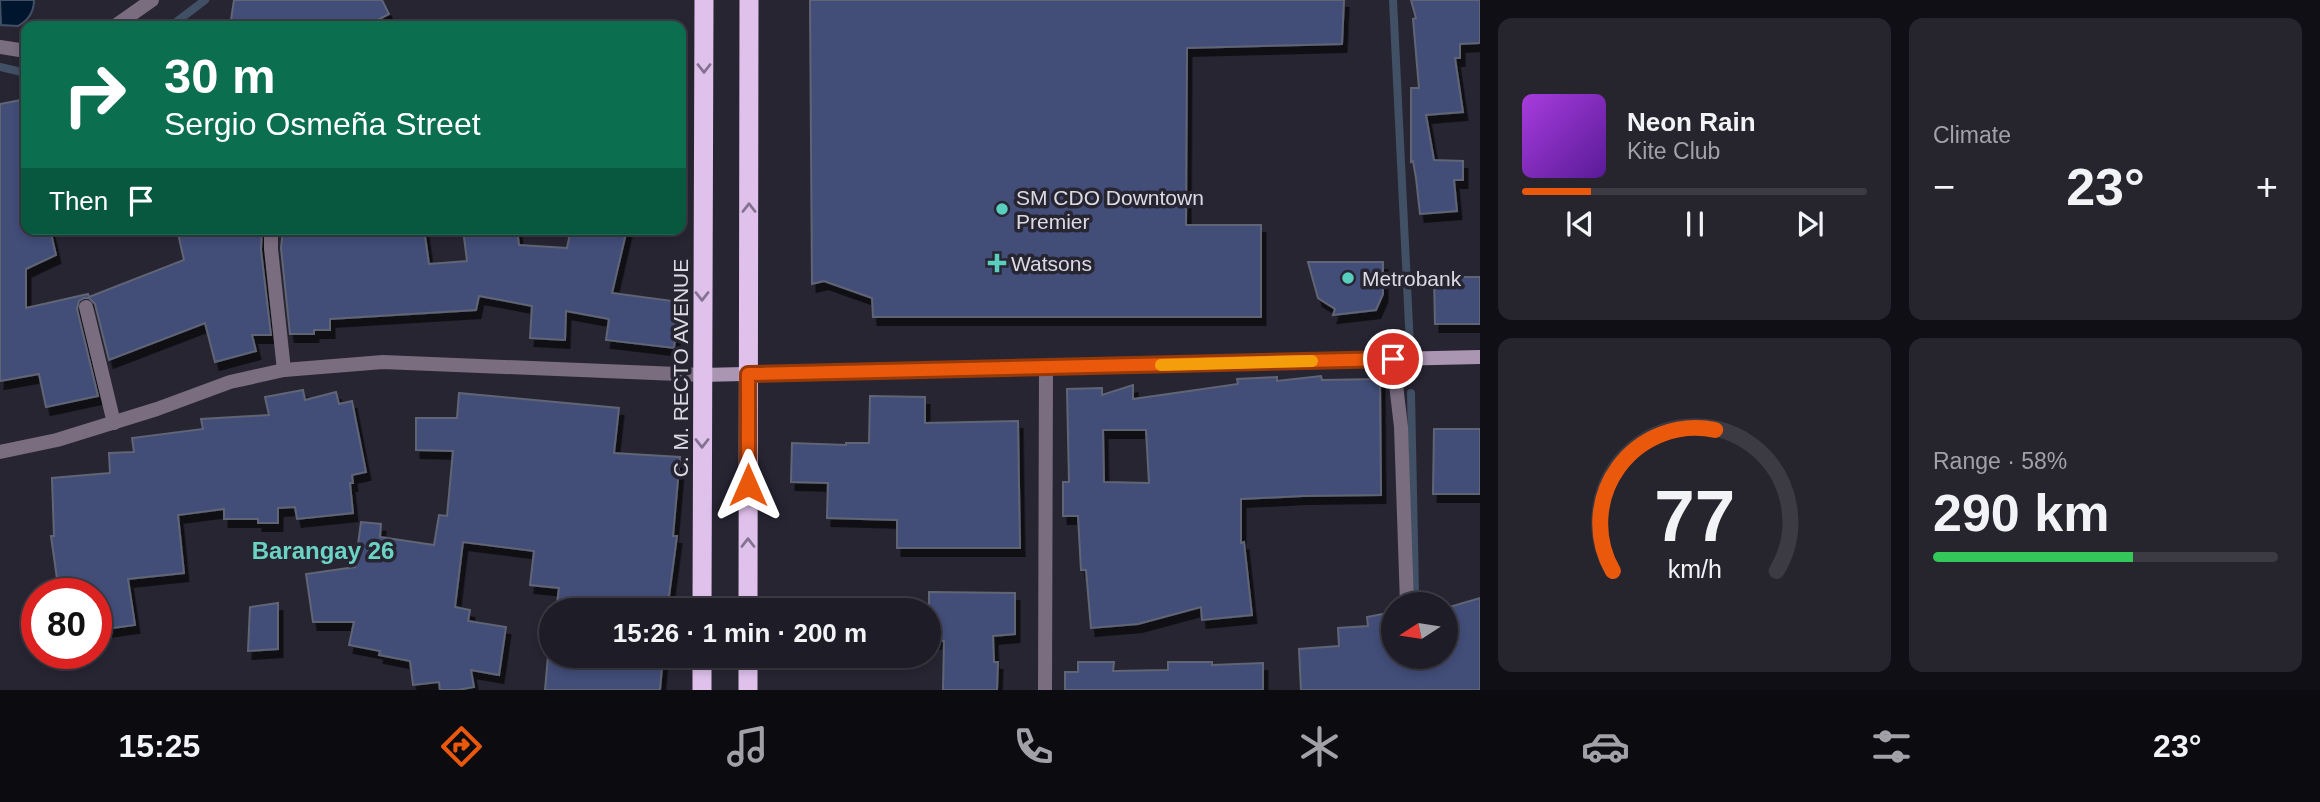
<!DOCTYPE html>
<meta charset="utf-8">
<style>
:root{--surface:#1e1c26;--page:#26252e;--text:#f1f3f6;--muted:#a1a1a7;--line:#3c3a43;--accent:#ea580c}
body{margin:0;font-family:Arial,sans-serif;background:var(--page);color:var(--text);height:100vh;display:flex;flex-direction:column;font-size:26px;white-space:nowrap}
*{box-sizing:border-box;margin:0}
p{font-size:23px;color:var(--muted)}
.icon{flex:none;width:38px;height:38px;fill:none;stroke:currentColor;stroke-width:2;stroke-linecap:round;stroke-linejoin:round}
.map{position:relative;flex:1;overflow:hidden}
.panel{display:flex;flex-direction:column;gap:18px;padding:18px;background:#100f15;width:840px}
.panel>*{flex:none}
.banner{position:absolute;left:21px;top:21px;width:665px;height:214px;border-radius:14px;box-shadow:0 4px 10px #0003,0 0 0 2px var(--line);background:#0b6e4f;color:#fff;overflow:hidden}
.needle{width:46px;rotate:258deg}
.fabs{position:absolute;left:1381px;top:592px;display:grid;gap:14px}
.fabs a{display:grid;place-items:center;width:77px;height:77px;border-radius:50%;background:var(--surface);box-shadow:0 4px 10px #0003,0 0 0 2px var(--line);font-size:35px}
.speed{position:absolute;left:21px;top:578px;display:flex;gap:14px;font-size:35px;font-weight:700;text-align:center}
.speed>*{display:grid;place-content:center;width:91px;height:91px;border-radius:50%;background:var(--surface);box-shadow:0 4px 10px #0003,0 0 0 2px var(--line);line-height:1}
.speed .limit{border:10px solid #d22;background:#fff;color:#111}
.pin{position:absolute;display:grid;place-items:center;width:60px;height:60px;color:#fff;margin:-30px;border:4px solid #fff;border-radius:50%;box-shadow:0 2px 7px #0007}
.me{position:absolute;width:77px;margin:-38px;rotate:0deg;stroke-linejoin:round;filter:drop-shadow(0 0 5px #0008)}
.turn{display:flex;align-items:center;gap:24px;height:147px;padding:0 28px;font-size:32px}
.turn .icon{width:91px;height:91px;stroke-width:2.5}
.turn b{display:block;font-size:49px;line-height:60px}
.then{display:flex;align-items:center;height:66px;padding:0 28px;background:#0003;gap:14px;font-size:26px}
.big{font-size:52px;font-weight:600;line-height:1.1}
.panel .tile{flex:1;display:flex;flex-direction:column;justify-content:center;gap:10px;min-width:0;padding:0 24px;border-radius:14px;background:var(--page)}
.panel .dial{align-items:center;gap:0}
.dial svg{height:182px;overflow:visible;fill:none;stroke:var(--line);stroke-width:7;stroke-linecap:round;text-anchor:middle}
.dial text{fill:var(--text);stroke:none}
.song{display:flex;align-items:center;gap:21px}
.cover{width:84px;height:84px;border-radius:10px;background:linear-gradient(135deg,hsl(280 70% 55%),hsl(270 70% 35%))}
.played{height:7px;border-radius:4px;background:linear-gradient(90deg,var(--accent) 20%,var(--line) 20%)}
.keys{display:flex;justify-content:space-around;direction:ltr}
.heat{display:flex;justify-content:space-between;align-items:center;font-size:38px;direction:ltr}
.charge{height:10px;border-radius:5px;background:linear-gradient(90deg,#34c759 58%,var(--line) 0)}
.panel .tiles{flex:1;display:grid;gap:18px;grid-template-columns:repeat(2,1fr)}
.trip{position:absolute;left:539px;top:598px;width:402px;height:70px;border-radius:35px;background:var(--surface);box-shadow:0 4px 10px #0003,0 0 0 2px var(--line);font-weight:600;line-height:70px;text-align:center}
.tabs{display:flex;height:112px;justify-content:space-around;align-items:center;background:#0c0b0f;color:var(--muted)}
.tabs .icon{width:49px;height:49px}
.tabs .selected{color:var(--accent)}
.tabs b{font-size:32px;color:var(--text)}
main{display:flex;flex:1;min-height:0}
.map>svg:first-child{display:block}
.water{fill:#00152e;stroke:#425065;stroke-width:2}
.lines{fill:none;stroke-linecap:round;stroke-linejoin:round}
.stream{stroke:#425065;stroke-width:8}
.building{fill:#424d78;stroke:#606575;stroke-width:2;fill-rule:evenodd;filter:url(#shadow)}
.minor{stroke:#7a6d80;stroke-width:14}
.tertiary{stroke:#7a6d80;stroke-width:14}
.secondary{stroke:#aa95b3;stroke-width:14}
.trunk{stroke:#e0c1ec;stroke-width:19}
.oneway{stroke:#847390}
.route-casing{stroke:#983908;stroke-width:18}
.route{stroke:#ea580c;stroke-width:12}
.slow{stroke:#f59e0b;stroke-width:12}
.poi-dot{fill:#59cebe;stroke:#282533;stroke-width:2.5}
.labels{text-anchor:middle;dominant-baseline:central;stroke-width:7;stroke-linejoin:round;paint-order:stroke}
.poi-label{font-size:21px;fill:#dcdbe4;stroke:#282533;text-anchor:start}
.street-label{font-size:21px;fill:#dcdbe4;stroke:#282533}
.quarter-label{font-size:24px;font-weight:bold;fill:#6bd3c4;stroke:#282533}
</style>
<main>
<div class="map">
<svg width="1480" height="690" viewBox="0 0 1480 690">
<defs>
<filter id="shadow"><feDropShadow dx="4.5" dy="8" stdDeviation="0" flood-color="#0009"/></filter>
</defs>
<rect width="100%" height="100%" fill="#282533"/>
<!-- water -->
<path class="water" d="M0 0H34C34 12 29 20 18 26L1 25Z"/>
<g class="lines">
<!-- stream -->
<g class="stream">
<polyline points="1393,0 1410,346"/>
<polyline points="171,26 205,0"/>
<polyline points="0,67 26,73"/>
<polyline points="1411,393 1415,593 1417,604"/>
</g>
</g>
<!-- building -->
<g class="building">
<polygon points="234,0 382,0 389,14 366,26 269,26 231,20"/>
<polygon points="810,0 1344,0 1342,44 1187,48 1186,225 1261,225 1261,317 873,317 872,298 824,281 812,284"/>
<polygon points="1411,0 1480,0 1480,43 1460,44 1460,58 1455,58 1463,112 1426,115 1434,160 1463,161 1463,180 1454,180 1457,211 1420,214 1416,178 1413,161 1411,162 1411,88 1419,88 1413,19 1416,18"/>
<polygon points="26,99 26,153 21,155 26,177 26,229 50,229 56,255 26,269 26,308 88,294 89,297 184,260 177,229 262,229 261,250 271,335 252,335 256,351 215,362 205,323 109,360 95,304 89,298 84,298 79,301 77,309 98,396 46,407 39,374 0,381 0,104"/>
<polygon points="283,229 424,229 429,264 467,261 463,229 517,229 519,245 567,248 571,229 627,229 612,293 680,302 674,348 606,340 609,319 566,311 565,340 530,338 532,306 479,296 476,310 330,319 330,330 314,330 314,334 290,334 281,248"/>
<polygon points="1308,262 1383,262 1383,294 1376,310 1333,315 1335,309 1318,298"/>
<polygon points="1434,277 1480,277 1480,324 1435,324"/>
<path d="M1321 376 1322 380 1380 379 1381 495 1303 496 1241 499V543L1244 542 1252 615 1202 620 1201 607 1138 624 1091 628 1086 570H1081L1078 516H1063V482H1069L1067 389 1102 388V395L1133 385V399L1238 384 1237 379 1277 377V381ZM1103 430H1146L1149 483 1104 482Z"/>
<polygon points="303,390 305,400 336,392 339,404 352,401 366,472 352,475 353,483 350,483 353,513 297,519 295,507 278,508 278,523 258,523 258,519 224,519 224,509 178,515 184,573 128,579 135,625 98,630 96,593 76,593 75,590 59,593 51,536 54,536 52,478 110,473 109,453 134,452 132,438 203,429 201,419 269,415 265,397"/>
<polygon points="459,393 619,408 614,453 680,457 673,536 677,536 667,611 556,611 559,588 530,585 534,551 463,542 455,607 470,610 468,621 506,627 499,675 471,670 474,687 457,690 440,690 439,682 413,685 410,661 379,655 380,651 349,645 354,622 313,622 306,574 355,567 361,522 381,524 380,537 434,545 439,515 447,516 453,451 416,450 416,418 457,418"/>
<polygon points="870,396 925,397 925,423 1018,421 1020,548 897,548 897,520 827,518 828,483 791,482 792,443 846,445 846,443 869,443"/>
<polygon points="1434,429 1480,429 1480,494 1433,494"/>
<polygon points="929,592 1015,593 1015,634 993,636 994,662 998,662 997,690 943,690 944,641 929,640"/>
<polygon points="1480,598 1480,690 1301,690 1299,649 1339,646 1338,628 1368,626 1367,617 1393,612 1393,656 1446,656 1446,608"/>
<polygon points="278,603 278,649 248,651 250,607"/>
<polygon points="548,656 663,656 660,690 545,690"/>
<polygon points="1078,662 1114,662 1113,671 1168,670 1168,662 1212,662 1212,665 1263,663 1263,690 1065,690 1065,672 1078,672"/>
</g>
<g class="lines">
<!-- minor -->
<g class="minor">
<polyline points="115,26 152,0"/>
<polyline points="0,47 26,51"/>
<polyline points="273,229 271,233 271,249 284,370"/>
<polyline points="86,307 114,423"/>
<polyline points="1393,359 1401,427 1407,604"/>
<polyline points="1045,690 1046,367"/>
</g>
<!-- tertiary -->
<polyline class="tertiary" points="0,452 57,440 157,409 230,382 284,370 383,362 702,375"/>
<!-- secondary -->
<polyline class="secondary" points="702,375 1480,357"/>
<!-- trunk -->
<g class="trunk">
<polyline points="702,611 704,0"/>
<polyline points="748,611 749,0"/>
<polyline points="748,656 748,690"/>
<polyline points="702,690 702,656"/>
</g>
</g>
<!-- one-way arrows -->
<defs><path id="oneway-chevron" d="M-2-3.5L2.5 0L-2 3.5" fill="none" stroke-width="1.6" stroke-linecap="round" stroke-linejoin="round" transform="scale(1.75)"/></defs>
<g class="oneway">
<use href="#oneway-chevron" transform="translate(704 68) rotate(90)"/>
<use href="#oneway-chevron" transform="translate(749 208) rotate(-90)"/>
<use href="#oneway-chevron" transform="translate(702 296) rotate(90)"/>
<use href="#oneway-chevron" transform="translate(702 443) rotate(90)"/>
<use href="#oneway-chevron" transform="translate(748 543) rotate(-90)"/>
</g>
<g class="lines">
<!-- route casing -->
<g class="route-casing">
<polyline id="route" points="748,485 748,374 1393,359"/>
</g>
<!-- route -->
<use href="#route" class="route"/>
<!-- slow -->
<polyline class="slow" points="1161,365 1312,361"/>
</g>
<!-- markers -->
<g class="poi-dot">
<circle cx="1002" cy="209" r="7"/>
<path d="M993.5 252.5h7v7h7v7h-7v7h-7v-7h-7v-7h7z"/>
<circle cx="1348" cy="278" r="7"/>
</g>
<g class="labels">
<!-- poi labels -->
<g class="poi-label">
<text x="1016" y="197">SM CDO Downtown<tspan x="1016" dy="24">Premier</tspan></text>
<text x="1011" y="263">Watsons</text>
<text x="1362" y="278">Metrobank</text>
</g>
<!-- street labels -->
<g class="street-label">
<text transform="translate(680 368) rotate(-90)">C. M. RECTO AVENUE</text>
</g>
<!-- quarter labels -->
<g class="quarter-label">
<text x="323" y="550">Barangay 26</text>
</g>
</g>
</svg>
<div class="fabs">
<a><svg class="needle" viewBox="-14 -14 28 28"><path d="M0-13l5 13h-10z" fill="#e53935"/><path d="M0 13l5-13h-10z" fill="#a1a1a7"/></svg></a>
</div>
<div class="speed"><div class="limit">80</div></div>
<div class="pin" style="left:1393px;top:359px;background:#d93025"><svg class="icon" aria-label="arrive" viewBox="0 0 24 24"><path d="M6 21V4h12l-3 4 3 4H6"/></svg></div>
<svg class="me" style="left:748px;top:485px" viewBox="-20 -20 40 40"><path d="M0-17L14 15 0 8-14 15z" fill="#ea580c" stroke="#fff" stroke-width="4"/></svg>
<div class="trip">15:26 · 1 min · 200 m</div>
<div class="banner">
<div class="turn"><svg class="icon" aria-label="right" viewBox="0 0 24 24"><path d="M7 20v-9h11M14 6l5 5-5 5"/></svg><div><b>30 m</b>Sergio Osmeña Street</div></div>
<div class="then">Then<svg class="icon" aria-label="arrive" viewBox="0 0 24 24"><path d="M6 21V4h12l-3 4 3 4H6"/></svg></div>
</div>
</div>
<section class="panel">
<div class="tiles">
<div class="tile">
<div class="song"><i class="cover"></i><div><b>Neon Rain</b><p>Kite Club</p></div></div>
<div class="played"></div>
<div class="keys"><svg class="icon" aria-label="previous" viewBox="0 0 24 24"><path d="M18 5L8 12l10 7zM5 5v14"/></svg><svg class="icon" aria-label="pause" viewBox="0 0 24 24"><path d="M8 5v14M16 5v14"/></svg><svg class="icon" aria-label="next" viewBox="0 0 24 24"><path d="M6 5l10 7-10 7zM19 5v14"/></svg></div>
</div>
<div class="tile"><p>Climate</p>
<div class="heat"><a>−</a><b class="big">23°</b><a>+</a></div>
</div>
<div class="tile dial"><svg viewBox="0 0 100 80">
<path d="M14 69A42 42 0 1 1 86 69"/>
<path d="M14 69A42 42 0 0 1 59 7" stroke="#ea580c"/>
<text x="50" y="56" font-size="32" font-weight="700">77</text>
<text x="50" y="72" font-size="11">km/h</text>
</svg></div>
<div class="tile"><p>Range · 58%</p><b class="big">290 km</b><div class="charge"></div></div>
</div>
</section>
</main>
<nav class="tabs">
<b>15:25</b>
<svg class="icon selected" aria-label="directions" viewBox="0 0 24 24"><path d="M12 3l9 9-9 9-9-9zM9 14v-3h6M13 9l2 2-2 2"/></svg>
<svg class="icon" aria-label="music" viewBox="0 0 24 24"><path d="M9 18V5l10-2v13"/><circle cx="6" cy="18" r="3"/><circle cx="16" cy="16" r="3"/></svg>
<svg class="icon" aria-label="phone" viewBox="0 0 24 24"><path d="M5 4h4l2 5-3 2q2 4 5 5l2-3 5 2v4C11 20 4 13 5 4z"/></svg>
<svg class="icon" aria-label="climate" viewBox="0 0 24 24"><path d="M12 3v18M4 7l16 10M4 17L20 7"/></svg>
<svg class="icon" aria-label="car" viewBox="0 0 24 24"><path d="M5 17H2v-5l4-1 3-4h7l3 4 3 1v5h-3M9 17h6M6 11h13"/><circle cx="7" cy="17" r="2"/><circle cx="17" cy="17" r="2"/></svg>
<svg class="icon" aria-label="filters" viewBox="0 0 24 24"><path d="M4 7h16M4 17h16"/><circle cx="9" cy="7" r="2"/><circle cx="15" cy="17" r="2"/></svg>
<b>23°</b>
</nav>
